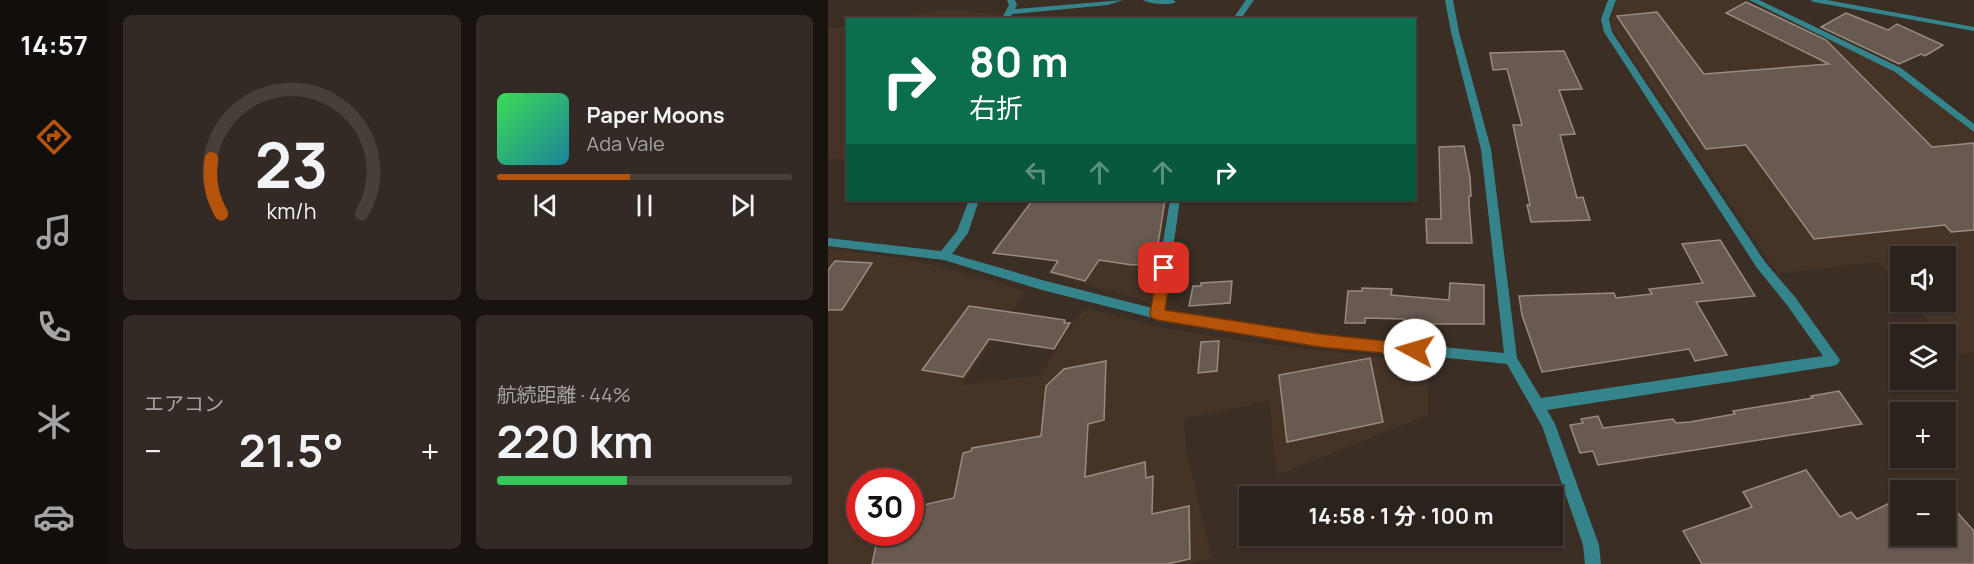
<!DOCTYPE html>
<html lang="ja">
<meta charset="utf-8">
<style>
:root{--surface:#2c221c;--page:#342a25;--text:#f1f3f6;--muted:#a6a4a3;--line:#483f3b;--accent:#b45309}
body{margin:0;font-family:Manrope,"Noto Sans JP",sans-serif;background:var(--page);color:var(--text);height:100vh;display:flex;flex-direction:column;font-size:22px;white-space:nowrap}
*{box-sizing:border-box;margin:0}
p{font-size:20px;color:var(--muted)}
.icon{flex:none;width:33px;height:33px;fill:none;stroke:currentColor;stroke-width:2;stroke-linecap:round;stroke-linejoin:round}
.map{position:relative;flex:1;overflow:hidden}
.sheet{display:flex;flex-direction:column;gap:15px;padding:15px;background:#18130f;width:720px}
.sheet>*{flex:none}
.banner{position:absolute;left:18px;top:18px;width:570px;height:183px;border-radius:0px;box-shadow:0 2px 4px #0004,0 0 0 2px var(--line);background:#0b6e4f;color:#fff;overflow:hidden}
.controls{position:absolute;left:1062px;top:246px;display:grid;gap:12px}
.controls a{display:grid;place-items:center;width:66px;height:66px;border-radius:0px;background:var(--surface);box-shadow:0 2px 4px #0004,0 0 0 2px var(--line);font-size:30px}
.speed{position:absolute;left:18px;top:468px;display:flex;gap:12px;font-size:30px;font-weight:700;text-align:center}
.speed>*{display:grid;place-content:center;width:78px;height:78px;border-radius:50%;background:var(--surface);box-shadow:0 2px 4px #0004,0 0 0 2px var(--line);line-height:1}
.speed .limit{border:9px solid #d22;background:#fff;color:#111}
.pin{position:absolute;display:grid;place-items:center;width:51px;height:51px;color:#fff;margin:-26px;border-radius:12px;box-shadow:0 3px 9px #0006}
.me{position:absolute;width:66px;margin:-33px;rotate:276deg;stroke-linejoin:round;filter:drop-shadow(0 0 4px #0008)}
.turn{display:flex;align-items:center;gap:21px;height:126px;padding:0 24px;font-size:27px}
.turn .icon{width:78px;height:78px;stroke-width:2.5}
.turn b{display:block;font-size:42px;line-height:51px}
.lanes{display:flex;align-items:center;height:57px;padding:0 24px;background:#0003;justify-content:center;gap:30px;direction:ltr}
.lanes .off{opacity:.35}
.big{font-size:45px;font-weight:700;line-height:1.1}
.sheet .widget{flex:1;display:flex;flex-direction:column;justify-content:center;gap:9px;min-width:0;padding:0 21px;border-radius:9px;background:var(--page)}
.sheet .dial{align-items:center;gap:0}
.dial svg{height:156px;overflow:visible;fill:none;stroke:var(--line);stroke-width:7;stroke-linecap:round;text-anchor:middle}
.dial text{fill:var(--text);stroke:none}
.song{display:flex;align-items:center;gap:18px}
.cover{width:72px;height:72px;border-radius:9px;background:linear-gradient(135deg,hsl(130 70% 55%),hsl(190 70% 35%))}
.played{height:6px;border-radius:3px;background:linear-gradient(90deg,var(--accent) 45%,var(--line) 45%)}
.keys{display:flex;justify-content:space-around;direction:ltr}
.heat{display:flex;justify-content:space-between;align-items:center;font-size:33px;direction:ltr}
.charge{height:9px;border-radius:4px;background:linear-gradient(90deg,#34c759 44%,var(--line) 0)}
.sheet .tiles{flex:1;display:grid;gap:15px;grid-template-columns:repeat(2,1fr)}
.trip{position:absolute;left:411px;top:486px;width:324px;height:60px;border-radius:0px;background:var(--surface);box-shadow:0 2px 4px #0004,0 0 0 2px var(--line);font-weight:700;line-height:60px;text-align:center}
main{display:flex;flex:1;min-height:0}
.tabs{display:flex;flex-direction:column;width:108px;justify-content:space-around;align-items:center;background:#120e0b;color:var(--muted)}
.tabs .icon{width:42px;height:42px}
.tabs .current{color:var(--accent)}
.tabs b{font-size:27px;color:var(--text)}
.map>svg:first-child{display:block}
.built{fill:#453326;fill-rule:evenodd}
.building{fill:#685a50;stroke:#9a8b81;stroke-width:1.5}
.lines{fill:none;stroke-linecap:round;stroke-linejoin:round}
.street{fill:#35848c;fill-rule:evenodd}
.route{fill:#b45309;stroke:#753606;stroke-width:1.5}
</style>
<main>
<nav class="tabs">
<b>14:57</b>
<svg class="icon current" aria-label="directions" viewBox="0 0 24 24"><path d="M12 3l9 9-9 9-9-9zM9 14v-3h6M13 9l2 2-2 2"/></svg>
<svg class="icon" aria-label="music" viewBox="0 0 24 24"><path d="M9 18V5l10-2v13"/><circle cx="6" cy="18" r="3"/><circle cx="16" cy="16" r="3"/></svg>
<svg class="icon" aria-label="phone" viewBox="0 0 24 24"><path d="M5 4h4l2 5-3 2q2 4 5 5l2-3 5 2v4C11 20 4 13 5 4z"/></svg>
<svg class="icon" aria-label="climate" viewBox="0 0 24 24"><path d="M12 3v18M4 7l16 10M4 17L20 7"/></svg>
<svg class="icon" aria-label="car" viewBox="0 0 24 24"><path d="M5 17H2v-5l4-1 3-4h7l3 4 3 1v5h-3M9 17h6M6 11h13"/><circle cx="7" cy="17" r="2"/><circle cx="17" cy="17" r="2"/></svg>
</nav>
<section class="sheet">
<div class="tiles">
<div class="widget dial"><svg viewBox="0 0 100 80">
<path d="M14 69A42 42 0 1 1 86 69"/>
<path d="M14 69A42 42 0 0 1 9 41" stroke="#b45309"/>
<text x="50" y="56" font-size="32" font-weight="700">23</text>
<text x="50" y="72" font-size="11">km/h</text>
</svg></div>
<div class="widget">
<div class="song"><i class="cover"></i><div><b>Paper Moons</b><p>Ada Vale</p></div></div>
<div class="played"></div>
<div class="keys"><svg class="icon" aria-label="previous" viewBox="0 0 24 24"><path d="M18 5L8 12l10 7zM5 5v14"/></svg><svg class="icon" aria-label="pause" viewBox="0 0 24 24"><path d="M8 5v14M16 5v14"/></svg><svg class="icon" aria-label="next" viewBox="0 0 24 24"><path d="M6 5l10 7-10 7zM19 5v14"/></svg></div>
</div>
<div class="widget"><p>エアコン</p>
<div class="heat"><a>−</a><b class="big">21.5°</b><a>+</a></div>
</div>
<div class="widget"><p>航続距離 · 44%</p><b class="big">220 km</b><div class="charge"></div></div>
</div>
</section>
<div class="map">
<svg width="1146" height="564" viewBox="0 0 1146 564">
<rect width="100%" height="100%" fill="#3a2e25"/>
<!-- built -->
<g class="built">
<polygon points="789,0 917,0 1062,69 1082,81 1146,133 1146,353 1128,355 1118,342 1118,334 1111,334 1084,302 1118,302 1118,256 1072,256 1072,288 1050,262 950,274 784,29 782,20"/>
<polygon points="122,9 174,15 171,20 58,19"/>
<polygon points="19,26 19,159 0,159 0,29"/>
<polygon points="268,200 340,200 325,297 320,301 219,274"/>
<path d="M0 249 74 258 119 268 198 291 134 385 212 375 247 320 259 308 332 327 390 337 453 346 600 362V415L449 475 441 401 356 419 359 454 384 558 360 564H0ZM32 482H82V532H32Z"/>
</g>
<!-- building -->
<g class="building">
<polygon points="918,2 998,40 1104,147 1146,143 1146,230 1123,232 1117,225 986,239 918,145 878,149 789,16 829,12 876,74 1001,64 898,13"/>
<polygon points="1018,13 1060,30 1069,24 1115,45 1097,56 1093,54 1071,64 993,27"/>
<polygon points="736,51 754,89 731,90 747,134 732,135 749,198 755,197 762,220 703,222 699,205 702,205 685,125 694,125 679,69 665,70 662,53"/>
<polygon points="636,146 642,177 643,196 641,196 641,204 644,243 599,243 598,219 613,219 611,147"/>
<polygon points="253,200 269,201 270,200 337,200 327,263 304,265 271,260 257,281 223,272 230,261 165,253 204,201"/>
<polygon points="892,240 927,296 868,302 899,355 867,361 861,349 714,372 694,315 691,296 786,293 788,298 824,294 821,289 875,283 854,244"/>
<polygon points="7,261 44,263 14,310 0,310 0,270"/>
<polygon points="404,281 402,303 361,306 365,286 373,286 373,283"/>
<polygon points="622,283 656,285 656,324 575,324 576,319 537,318 537,323 517,323 520,291 534,291 534,288 564,289 563,295 621,300"/>
<polygon points="141,306 237,320 236,323 242,323 226,349 161,339 135,377 94,370"/>
<polygon points="391,341 389,371 370,373 373,342"/>
<polygon points="542,358 555,422 459,442 451,375"/>
<polygon points="278,361 276,420 260,424 257,477 317,462 318,478 325,476 324,514 361,506 362,559 339,564 44,564 51,532 82,532 82,508 126,498 135,453 143,451 144,448 213,436 218,386 236,369"/>
<polygon points="1011,391 1034,424 770,465 765,451 752,453 742,425 755,423 753,419 770,416 775,428 845,419 848,423 862,422 907,414 905,411 985,398 983,396"/>
<polygon points="978,470 1012,517 1023,512 1029,519 1072,498 1072,536 1118,536 1118,500 1146,531 1146,564 874,564 855,531 924,507 915,492"/>
</g>
<g class="lines">
<!-- street -->
<g class="street">
<polygon points="179,0 187,0 189,5 187,9 295,0 280,5 184,14 181,20 173,20 181,5"/>
<path d="M315 0H345L348 2C341 6 322 4 315 0Z"/>
<polygon points="418,0 426,0 412,20 404,20"/>
<polygon points="617,0 625,0 631,32 663,149 689,358 713,398 995,356 959,305 929,268 776,32 773,19 780,0 788,0 781,19 784,32 937,262 967,297 1012,360 1010,364 1005,366 719,410 727,424 771,545 773,564 757,564 755,545 714,426 679,364 492,345 329,319 214,290 116,260 0,246 0,238 113,251 129,231 141,200 151,200 140,233 124,254 214,280 324,308 342,200 352,200 336,310 492,335 676,353 653,149 623,32"/>
<polygon points="921,0 931,0 1073,68 1146,124 1146,132 1067,72"/>
<polygon points="982,0 999,0 1146,27 1146,31 986,2"/>
</g>
</g>
<!-- route -->
<polygon class="route" points="336,263 343,268 337,310 492,334 587,344 593,345 595,350 593,354 587,356 492,347 329,320 324,318 322,314 330,268"/>
</svg>
<div class="controls">
<a><svg class="icon" aria-label="sound" viewBox="0 0 24 24"><path d="M4 9h4l5-4v14l-5-4H4zM17 9q2 3 0 6"/></svg></a>
<a><svg class="icon" aria-label="layers" viewBox="0 0 24 24"><path d="M12 4l9 5-9 5-9-5zM3 14l9 5 9-5"/></svg></a>
<a>+</a>
<a>−</a>
</div>
<div class="speed"><div class="limit">30</div></div>
<div class="pin" style="left:336px;top:268px;background:#d93025"><svg class="icon" aria-label="arrive" viewBox="0 0 24 24"><path d="M6 21V4h12l-3 4 3 4H6"/></svg></div>
<svg class="me" style="left:587px;top:350px" viewBox="-20 -20 40 40"><circle r="19" fill="#fff"/><path d="M0-13L10 11 0 6-10 11z" fill="#b45309"/></svg>
<div class="trip">14:58 · 1 分 · 100 m</div>
<div class="banner">
<div class="turn"><svg class="icon" aria-label="right" viewBox="0 0 24 24"><path d="M7 20v-9h11M14 6l5 5-5 5"/></svg><div><b>80 m</b>右折</div></div>
<div class="lanes"><svg class="icon off" aria-label="left" viewBox="0 0 24 24"><path d="M17 20v-9H6M10 6l-5 5 5 5"/></svg><svg class="icon off" aria-label="ahead" viewBox="0 0 24 24"><path d="M12 20V5M6 11l6-6 6 6"/></svg><svg class="icon off" aria-label="ahead" viewBox="0 0 24 24"><path d="M12 20V5M6 11l6-6 6 6"/></svg><svg class="icon" aria-label="right" viewBox="0 0 24 24"><path d="M7 20v-9h11M14 6l5 5-5 5"/></svg></div>
</div>
</div>
</main>
